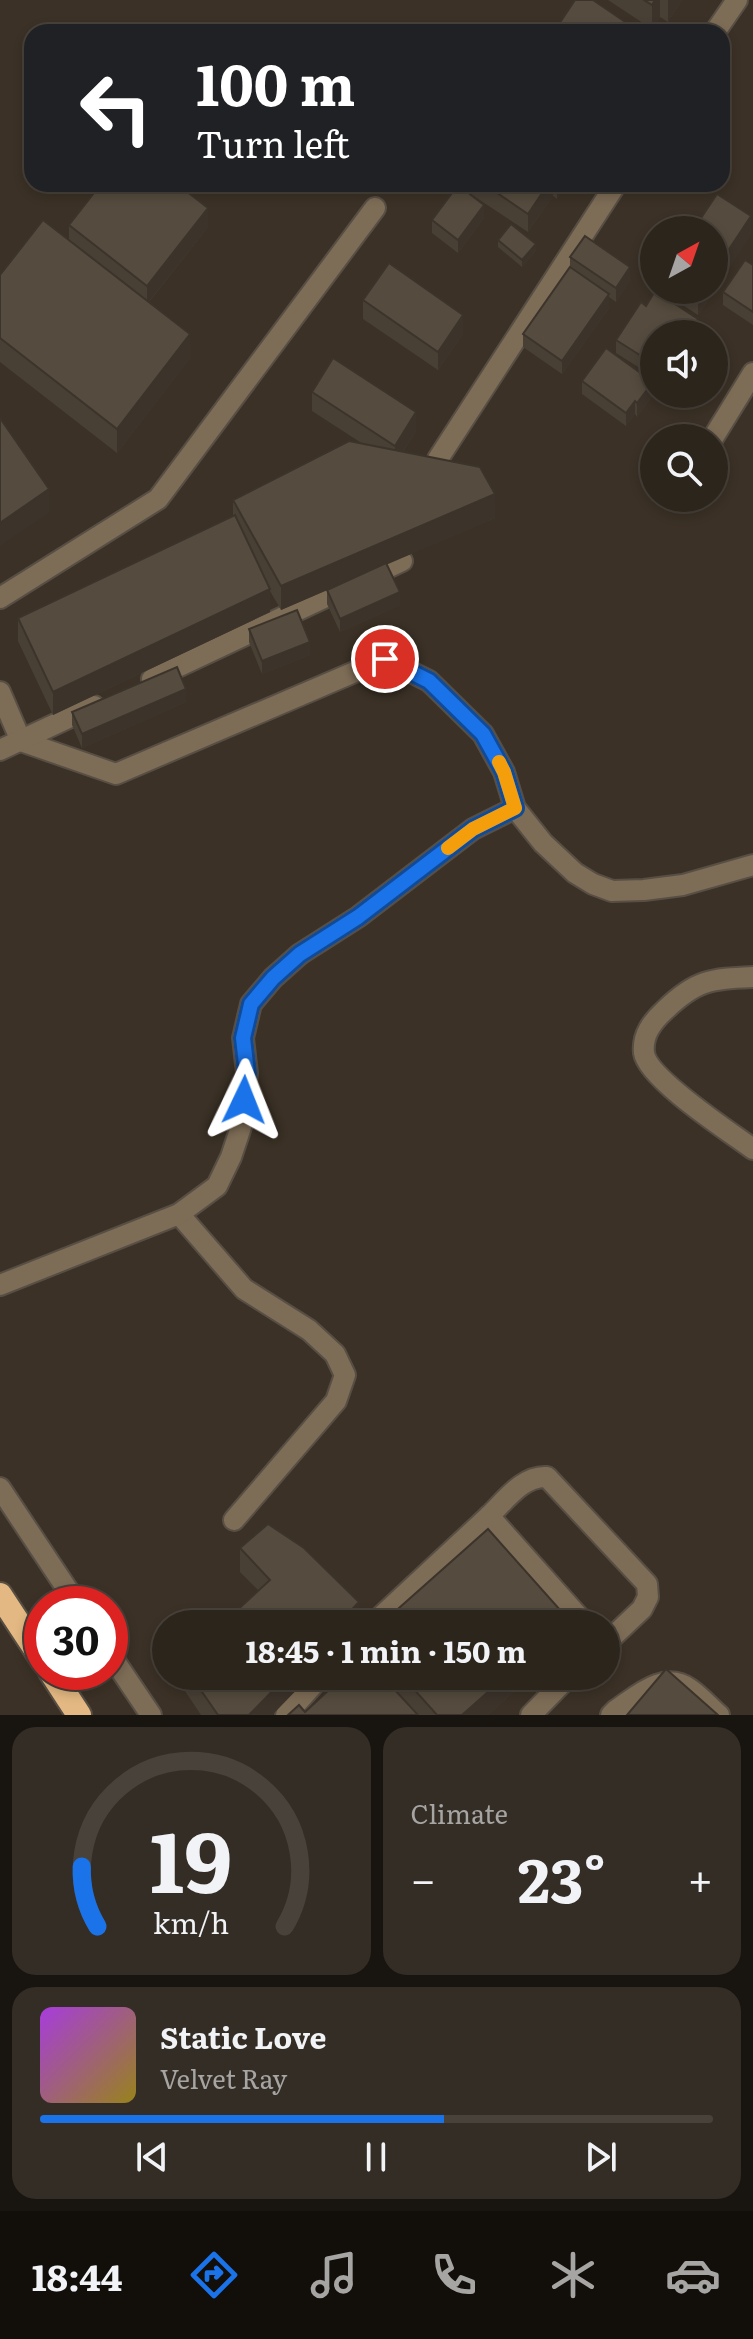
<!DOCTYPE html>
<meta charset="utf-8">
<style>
:root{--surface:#2c251c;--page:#342d25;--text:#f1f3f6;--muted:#a6a5a3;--line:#48423b;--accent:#1a73e8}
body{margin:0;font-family:Literata,serif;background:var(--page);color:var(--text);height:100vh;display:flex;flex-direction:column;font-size:30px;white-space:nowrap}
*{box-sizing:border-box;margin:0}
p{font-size:26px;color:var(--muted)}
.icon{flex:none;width:44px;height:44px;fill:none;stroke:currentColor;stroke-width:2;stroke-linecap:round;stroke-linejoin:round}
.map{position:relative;height:1715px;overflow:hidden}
.side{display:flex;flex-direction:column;gap:12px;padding:12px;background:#18140f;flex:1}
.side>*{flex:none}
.guide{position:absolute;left:24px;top:24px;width:706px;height:168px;border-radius:24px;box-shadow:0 4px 12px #0003,0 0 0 2px var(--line);background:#202124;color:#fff;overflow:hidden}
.needle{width:52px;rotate:40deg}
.buttons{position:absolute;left:640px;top:216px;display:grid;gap:16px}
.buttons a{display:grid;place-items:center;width:88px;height:88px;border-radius:50%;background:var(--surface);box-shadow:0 4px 12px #0003,0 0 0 2px var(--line);font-size:40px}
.speed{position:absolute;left:24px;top:1586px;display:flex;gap:16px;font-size:40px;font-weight:700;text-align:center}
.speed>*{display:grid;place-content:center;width:104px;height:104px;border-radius:50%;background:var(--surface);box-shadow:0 4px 12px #0003,0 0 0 2px var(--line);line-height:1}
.speed .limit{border:12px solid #d22;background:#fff;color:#111}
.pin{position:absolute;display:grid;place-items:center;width:68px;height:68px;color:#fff;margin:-34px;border:4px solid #fff;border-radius:50%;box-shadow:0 2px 8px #0007}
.me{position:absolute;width:88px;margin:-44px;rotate:2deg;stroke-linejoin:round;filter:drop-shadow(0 0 6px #0008)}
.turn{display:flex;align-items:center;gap:28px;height:168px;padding:0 40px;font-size:36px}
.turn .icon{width:104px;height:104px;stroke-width:2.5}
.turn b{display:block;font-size:56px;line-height:68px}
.big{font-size:60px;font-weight:700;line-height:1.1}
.side .card{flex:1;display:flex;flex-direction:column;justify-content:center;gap:12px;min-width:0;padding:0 28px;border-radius:24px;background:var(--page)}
.side .dial{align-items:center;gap:0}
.dial svg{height:208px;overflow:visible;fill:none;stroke:var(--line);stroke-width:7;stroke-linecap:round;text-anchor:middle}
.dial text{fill:var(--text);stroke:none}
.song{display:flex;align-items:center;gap:24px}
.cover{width:96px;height:96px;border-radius:12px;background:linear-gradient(135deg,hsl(280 70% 55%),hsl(50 70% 35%))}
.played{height:8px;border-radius:4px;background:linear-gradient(90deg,var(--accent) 60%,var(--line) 60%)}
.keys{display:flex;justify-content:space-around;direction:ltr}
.heat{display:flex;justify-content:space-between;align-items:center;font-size:44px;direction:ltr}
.side .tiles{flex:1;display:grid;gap:12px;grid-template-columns:1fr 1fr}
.card:last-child{grid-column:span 2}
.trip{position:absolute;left:152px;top:1610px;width:468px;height:80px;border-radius:40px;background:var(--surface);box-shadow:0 4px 12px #0003,0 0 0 2px var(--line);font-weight:700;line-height:80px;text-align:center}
.menu{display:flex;height:128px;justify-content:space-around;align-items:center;background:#120f0b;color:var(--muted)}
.menu .icon{width:56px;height:56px}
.menu .current{color:var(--accent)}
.menu b{font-size:36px;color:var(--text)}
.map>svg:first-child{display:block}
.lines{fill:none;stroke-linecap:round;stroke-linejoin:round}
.minor-casing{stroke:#574e44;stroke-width:24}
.highway-casing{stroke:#574e44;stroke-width:28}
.minor{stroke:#7d6c56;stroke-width:20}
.highway{stroke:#e3b882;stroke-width:24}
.wall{fill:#494035}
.shaded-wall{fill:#3c342b}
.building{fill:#554b3e;stroke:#3c342b;stroke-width:2}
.route-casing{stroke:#114b97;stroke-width:20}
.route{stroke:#1a73e8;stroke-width:14}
.slow{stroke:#f59e0b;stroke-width:14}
</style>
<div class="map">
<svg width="753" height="1715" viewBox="0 0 753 1715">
<rect width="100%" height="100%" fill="#3b3126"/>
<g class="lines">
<!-- minor casing -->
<g class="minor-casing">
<g id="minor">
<polyline points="715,32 737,0"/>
<polyline points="713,438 753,373"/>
<polyline points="438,459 616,184"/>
<polyline points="0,598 158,499 375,208"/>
<polyline points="152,679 402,561"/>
<polyline points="0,692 21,741 116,774 385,659 429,681 483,734 504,772 515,808 543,843 575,873 593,884 612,891 644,890 683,885 753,865"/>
<polyline points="0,750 94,706"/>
<path d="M753 977C710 979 696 980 665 1010 652 1022 642 1035 644 1053 648 1079 730 1132 753 1149"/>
<polyline points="179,1214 244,1289 309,1330 335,1354 345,1375 336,1401 234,1520"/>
<polyline points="0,1285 179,1214 217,1186 231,1157 241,1127 247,1073 243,1038 251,1004 273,978 300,954 358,917 473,829 515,808"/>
<polyline points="0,1488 77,1604"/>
<path d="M489 1516C505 1501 523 1475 547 1477L647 1584 648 1597 642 1609 606 1643"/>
<polyline points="373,1624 489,1516 585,1624"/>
<polyline points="110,1654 151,1715"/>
<polyline points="286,1715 321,1676"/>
<polyline points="531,1715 569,1676"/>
<path d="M611 1715 616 1710C637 1696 664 1670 690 1689 700 1696 709 1706 719 1715"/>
</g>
</g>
<!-- highway casing -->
<g class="highway-casing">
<g id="highway">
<polyline points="0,1595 42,1659"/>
<polyline points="51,1672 79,1715"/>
</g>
</g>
<!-- minor -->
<use href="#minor" class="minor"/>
<!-- highway -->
<use href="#highway" class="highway"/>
</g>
<!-- wall -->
<g class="wall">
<polygon points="608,0 682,0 668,22 660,17 652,29"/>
<polygon points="559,24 640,32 559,32"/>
<polygon points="466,184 567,184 557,199 553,196 528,232 466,191"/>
<polygon points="484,218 458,253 432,233 432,220"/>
<polygon points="69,225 208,227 149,302 190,358 117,453 0,362 0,275 69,240"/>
<polygon points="751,235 698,315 664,293 664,290 714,290"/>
<polygon points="498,240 536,251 522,267 498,247"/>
<polygon points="570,257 630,280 616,302 609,297 609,308 562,374 523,347 523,334 570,267"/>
<polygon points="753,265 753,325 723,305 723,292"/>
<polygon points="655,291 698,319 698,332 696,334 654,334 654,377 616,353 616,340 641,302 646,306"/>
<polygon points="363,300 463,334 438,370 363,319"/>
<polygon points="582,381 653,395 637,417 635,414 626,426 582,394"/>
<polygon points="312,392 416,431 403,452 495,518 387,564 400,605 340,632 327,604 327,590 345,582 281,610 270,591 270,612 53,715 18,641 18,618 233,516 233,500 363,444 312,411"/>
<polygon points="249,629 310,655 262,674 249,642"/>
<polygon points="186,702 82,748 72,725 72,712"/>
<polygon points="240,1548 359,1624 258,1590 240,1572"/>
<polygon points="181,1676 310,1676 272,1715 201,1715 181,1685"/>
<polygon points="341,1676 532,1676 488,1715 288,1715 305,1712 341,1679"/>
</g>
<!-- shaded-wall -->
<g class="shaded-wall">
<polygon points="655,0 660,0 660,17 652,29 652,5"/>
<polygon points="668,0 682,0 668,22"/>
<polygon points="548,184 553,184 553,196 528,232 528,214"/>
<polygon points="557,184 567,184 557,199"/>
<polygon points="484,205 484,218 458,253 458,240"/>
<polygon points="208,208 208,227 147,304 147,286"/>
<polygon points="751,216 751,235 698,315 698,297 702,290 714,290 714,272"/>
<polygon points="536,244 536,251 522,267 522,260"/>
<polygon points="630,267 630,280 616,302 616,288"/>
<polygon points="609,294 609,308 562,374 562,361"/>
<polygon points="463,315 463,334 438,370 438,352"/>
<polygon points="698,319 698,332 696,334 688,334"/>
<polygon points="190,334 190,358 117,453 117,429"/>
<polygon points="653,382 653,395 637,417 637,403"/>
<polygon points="635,401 635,414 626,426 626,413"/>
<polygon points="416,412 416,431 395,464 395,446"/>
<polygon points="49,489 49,513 0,546 0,523"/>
<polygon points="495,494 495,518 281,610 281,586"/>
<polygon points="270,589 270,612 53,715 53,692"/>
<polygon points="400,592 400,605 340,632 340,619"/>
<polygon points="310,642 310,655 262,674 262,661"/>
<polygon points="186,689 186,702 82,748 82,734"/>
<polygon points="359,1602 359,1624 338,1624"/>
<polygon points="287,1676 310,1676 272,1715 249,1715"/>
<polygon points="506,1676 532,1676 488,1715 462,1715"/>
</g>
<!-- building -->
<g class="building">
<polygon points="575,0 593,0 640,32 563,32 566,29 559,24"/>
<polygon points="644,0 655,0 652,5"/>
<polygon points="101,184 177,184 208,208 147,286 69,225"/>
<polygon points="484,184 548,184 528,214"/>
<polygon points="458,185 484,205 458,240 432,220"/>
<polygon points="717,194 751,216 714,272 714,230 693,230"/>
<polygon points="43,220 190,334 117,429 0,338 0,275"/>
<polygon points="511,224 536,244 522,260 498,240"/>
<polygon points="585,236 630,267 616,288 570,257"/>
<polygon points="745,260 753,265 753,312 723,292"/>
<polygon points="389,263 463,315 438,352 363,300"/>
<polygon points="570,267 609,294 562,361 523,334"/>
<polygon points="688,290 702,290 698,297"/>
<polygon points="655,291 698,319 688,334 654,334 654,364 616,340 641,302 646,306"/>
<polygon points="606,348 653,382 637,403 635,401 626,413 582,381"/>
<polygon points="333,358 416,412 395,446 312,392"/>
<polygon points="0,418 49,489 0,523"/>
<polygon points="349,441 480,467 495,494 281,586 233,500"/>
<polygon points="235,515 270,589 53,692 18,618"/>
<polygon points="386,563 400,592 340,619 327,590"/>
<polygon points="297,610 310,642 262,661 249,629"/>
<polygon points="177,667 186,689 82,734 72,712"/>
<polygon points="268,1524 304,1548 359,1602 338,1624 222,1624 270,1580 240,1548"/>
<polygon points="488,1529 569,1620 565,1624 381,1624"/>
<polygon points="666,1669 718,1715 627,1715"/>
<polygon points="191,1676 287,1676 249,1715 218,1715"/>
<polygon points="344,1676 382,1676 418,1715 288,1715 299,1705 305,1712"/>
<polygon points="402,1676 506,1676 462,1715 437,1715"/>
</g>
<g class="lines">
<!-- route casing -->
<g class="route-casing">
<polyline id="route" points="244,1100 247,1073 243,1038 251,1004 273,978 300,954 358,917 473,829 515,808 504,772 483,734 429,681 385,659"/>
</g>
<!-- route -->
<use href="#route" class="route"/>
<!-- slow -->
<polyline class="slow" points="448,848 473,829 515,808 504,772 499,762"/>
</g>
</svg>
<div class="buttons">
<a><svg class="needle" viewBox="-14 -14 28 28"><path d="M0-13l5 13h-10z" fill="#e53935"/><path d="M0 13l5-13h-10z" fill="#a6a5a3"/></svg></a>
<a><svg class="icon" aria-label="sound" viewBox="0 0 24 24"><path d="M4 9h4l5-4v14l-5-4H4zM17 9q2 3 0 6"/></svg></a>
<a><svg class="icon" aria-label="search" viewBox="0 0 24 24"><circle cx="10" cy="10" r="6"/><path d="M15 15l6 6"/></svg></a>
</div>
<div class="speed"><div class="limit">30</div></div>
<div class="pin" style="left:385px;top:659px;background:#d93025"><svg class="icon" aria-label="arrive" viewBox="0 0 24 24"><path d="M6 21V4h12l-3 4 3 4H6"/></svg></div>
<svg class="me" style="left:244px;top:1100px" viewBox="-20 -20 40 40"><path d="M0-17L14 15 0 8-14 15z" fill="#1a73e8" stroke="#fff" stroke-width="4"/></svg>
<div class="trip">18:45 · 1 min · 150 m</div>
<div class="guide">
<div class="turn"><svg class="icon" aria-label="left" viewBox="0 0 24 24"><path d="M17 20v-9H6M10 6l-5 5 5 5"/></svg><div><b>100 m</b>Turn left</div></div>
</div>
</div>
<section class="side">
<div class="tiles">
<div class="card dial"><svg viewBox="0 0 100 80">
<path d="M14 69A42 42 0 1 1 86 69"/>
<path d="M14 69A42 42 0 0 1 8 46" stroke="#1a73e8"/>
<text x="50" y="56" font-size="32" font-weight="700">19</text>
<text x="50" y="72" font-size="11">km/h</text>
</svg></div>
<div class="card"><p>Climate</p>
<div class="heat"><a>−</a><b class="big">23°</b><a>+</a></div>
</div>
<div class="card">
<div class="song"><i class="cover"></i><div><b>Static Love</b><p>Velvet Ray</p></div></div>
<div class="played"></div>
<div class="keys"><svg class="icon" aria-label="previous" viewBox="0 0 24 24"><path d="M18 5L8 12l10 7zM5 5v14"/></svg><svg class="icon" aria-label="pause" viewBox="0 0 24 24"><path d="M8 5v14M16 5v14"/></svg><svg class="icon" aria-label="next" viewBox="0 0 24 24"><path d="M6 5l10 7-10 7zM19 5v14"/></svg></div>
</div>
</div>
</section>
<nav class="menu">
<b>18:44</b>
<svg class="icon current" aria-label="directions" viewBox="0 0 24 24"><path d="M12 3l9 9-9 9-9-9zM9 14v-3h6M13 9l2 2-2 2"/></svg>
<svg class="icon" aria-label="music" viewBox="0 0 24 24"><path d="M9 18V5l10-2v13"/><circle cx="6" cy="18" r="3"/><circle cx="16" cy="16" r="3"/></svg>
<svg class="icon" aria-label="phone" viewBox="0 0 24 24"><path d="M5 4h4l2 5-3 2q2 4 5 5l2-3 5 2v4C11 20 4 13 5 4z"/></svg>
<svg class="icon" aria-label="climate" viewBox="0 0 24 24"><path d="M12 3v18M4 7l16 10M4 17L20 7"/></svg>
<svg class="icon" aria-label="car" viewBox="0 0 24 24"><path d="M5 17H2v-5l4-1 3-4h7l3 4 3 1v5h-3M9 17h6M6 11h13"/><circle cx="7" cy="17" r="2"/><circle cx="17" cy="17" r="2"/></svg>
</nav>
